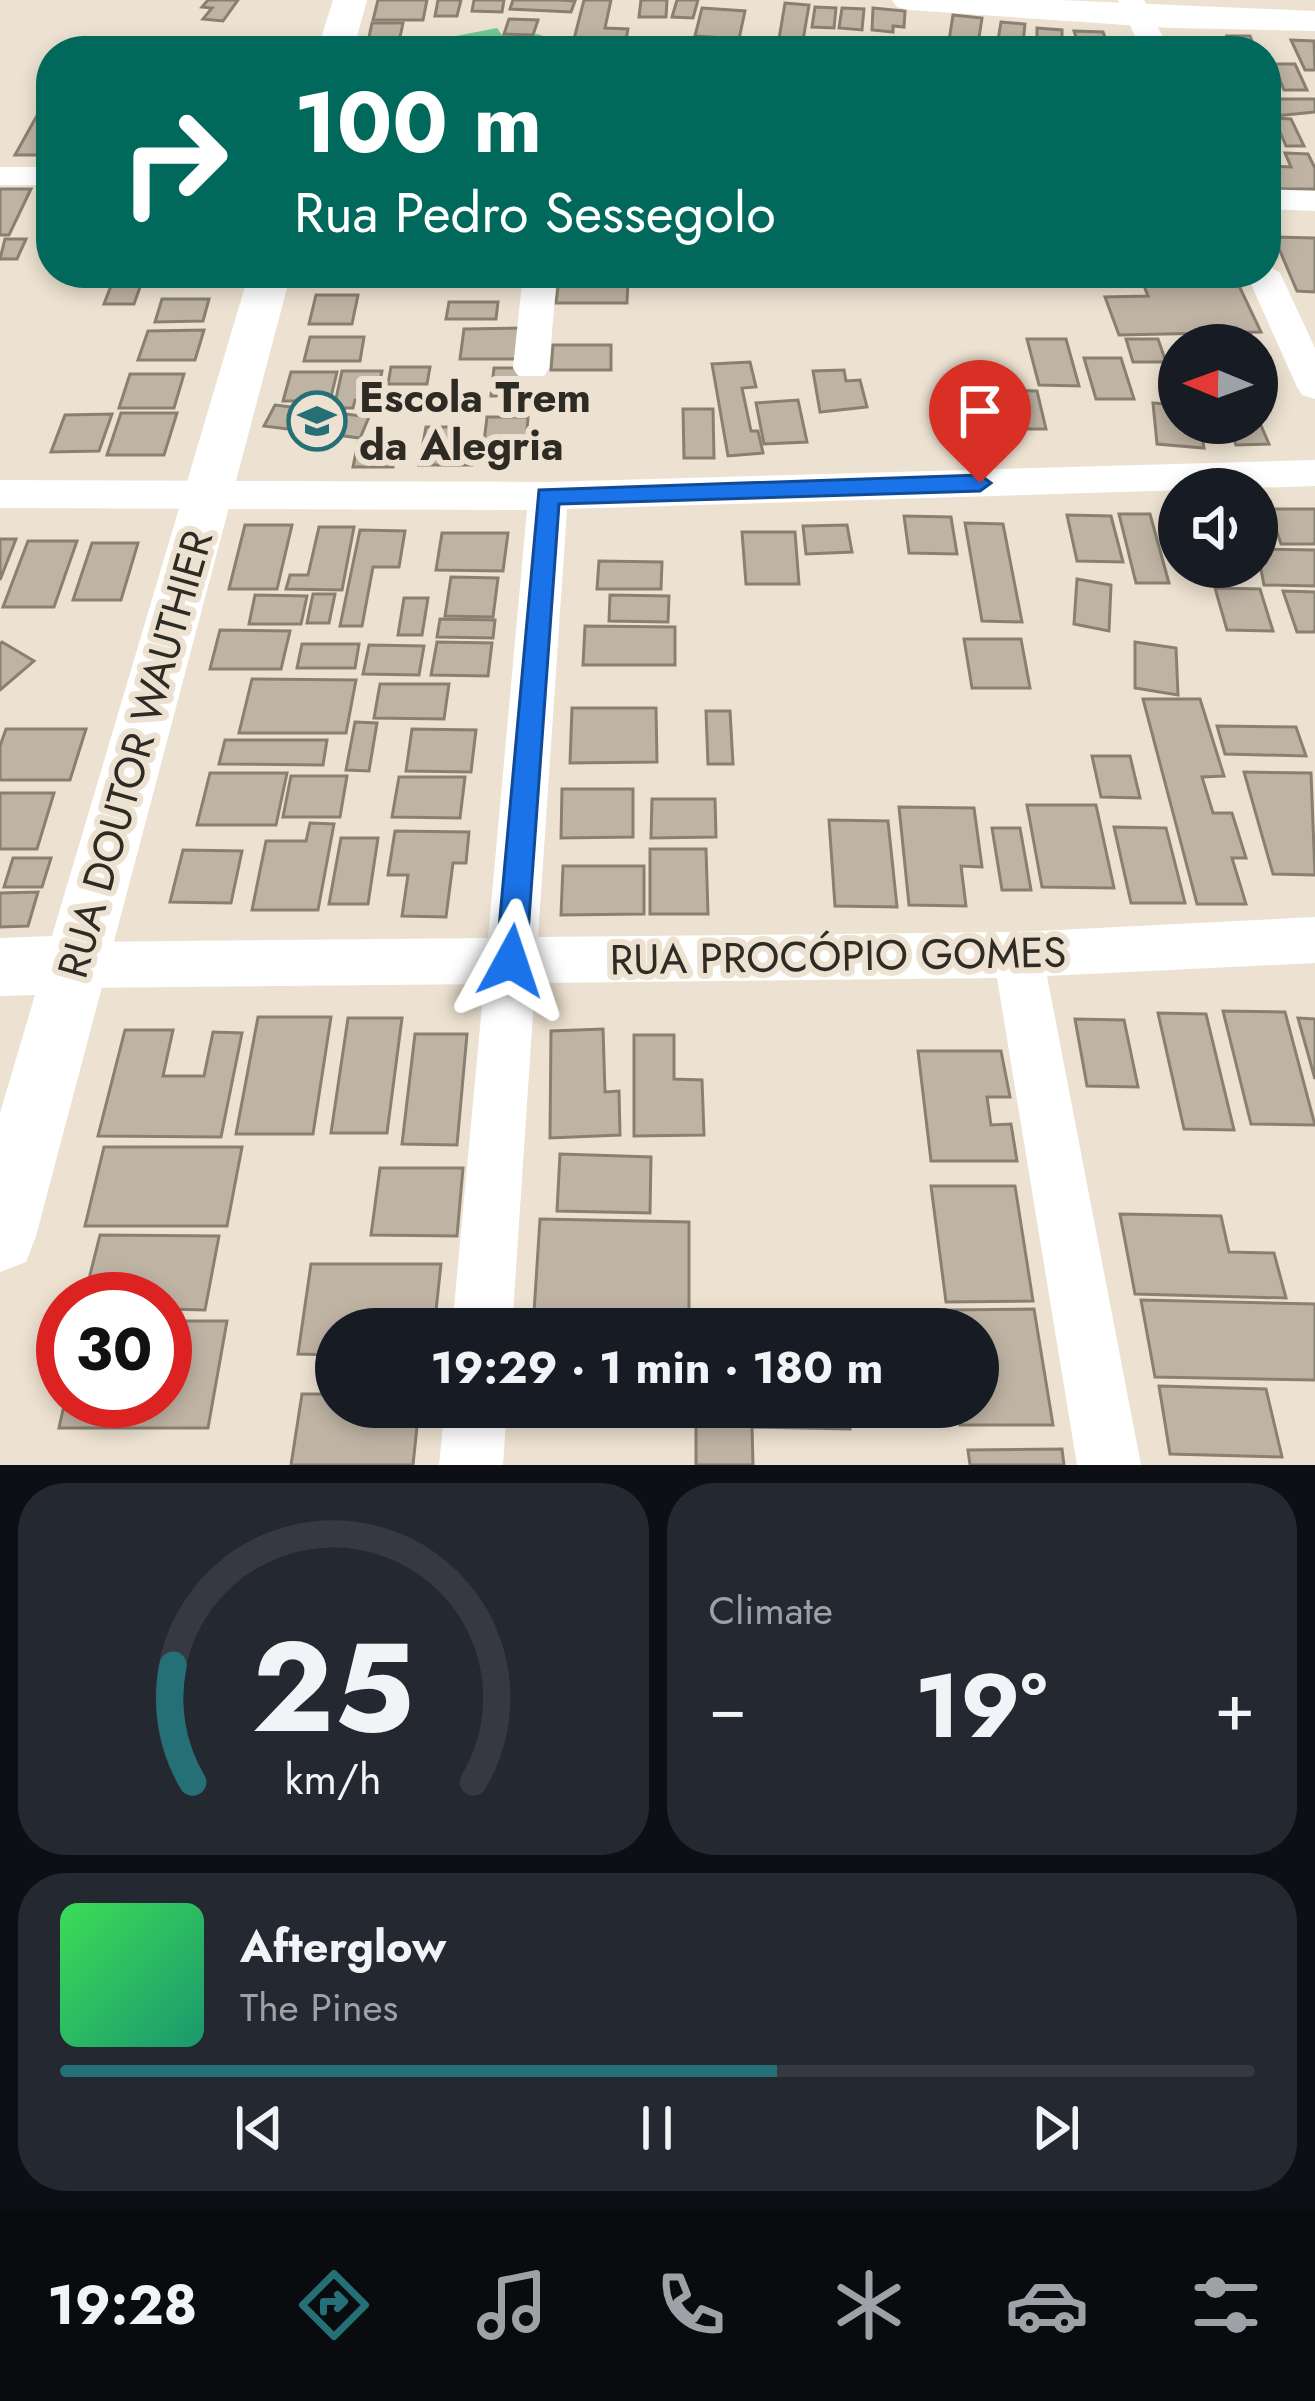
<!DOCTYPE html>
<meta charset="utf-8">
<style>
:root{--surface:#171b24;--page:#242831;--text:#f1f3f6;--muted:#9ea1a6;--line:#363941;--accent:#257076}
body{margin:0;font-family:Jost,sans-serif;background:var(--page);color:var(--text);height:100vh;display:flex;flex-direction:column;font-size:45px;white-space:nowrap}
*{box-sizing:border-box;margin:0}
p{font-size:39px;color:var(--muted)}
.icon{flex:none;width:66px;height:66px;fill:none;stroke:currentColor;stroke-width:2;stroke-linecap:round;stroke-linejoin:round}
.map{position:relative;height:1465px;overflow:hidden}
.panel{display:flex;flex-direction:column;gap:18px;padding:18px;background:#0d0f14;flex:1}
.panel>*{flex:none}
.hud{position:absolute;left:36px;top:36px;width:1245px;height:252px;border-radius:48px;box-shadow:0 6px 18px #0003;background:#00695c;color:#fff;overflow:hidden}
.needle{width:78px;rotate:271deg}
.fabs{position:absolute;left:1158px;top:324px;display:grid;gap:24px}
.fabs a{display:grid;place-items:center;width:120px;height:120px;border-radius:50%;background:var(--surface);box-shadow:0 6px 18px #0003;font-size:60px}
.speed{position:absolute;left:36px;top:1272px;display:flex;gap:24px;font-size:60px;font-weight:700;text-align:center}
.speed>*{display:grid;place-content:center;width:156px;height:156px;border-radius:50%;background:var(--surface);box-shadow:0 6px 18px #0003;line-height:1}
.speed .limit{border:18px solid #d22;background:#fff;color:#111}
.pin{position:absolute;display:grid;place-items:center;width:102px;height:102px;color:#fff;margin:-123px -51px;border-radius:50% 50% 50% 0;rotate:-45deg;box-shadow:0 0 12px #0007}
.pin .icon{rotate:45deg}
.me{position:absolute;width:132px;margin:-66px;rotate:5deg;stroke-linejoin:round;filter:drop-shadow(0 0 9px #0008)}
.turn{display:flex;align-items:center;gap:42px;height:252px;padding:0 60px;font-size:54px}
.turn .icon{width:156px;height:156px;stroke-width:2.5}
.turn b{display:block;font-size:84px;line-height:102px}
.big{font-size:90px;font-weight:700;line-height:1.1}
.panel .tile{flex:1;display:flex;flex-direction:column;justify-content:center;gap:18px;min-width:0;padding:0 42px;border-radius:48px;background:var(--page)}
.panel .dial{align-items:center;gap:0}
.dial svg{height:312px;overflow:visible;fill:none;stroke:var(--line);stroke-width:7;stroke-linecap:round;text-anchor:middle}
.dial text{fill:var(--text);stroke:none}
.song{display:flex;align-items:center;gap:36px}
.cover{width:144px;height:144px;border-radius:18px;background:linear-gradient(135deg,hsl(130 70% 55%),hsl(160 70% 35%))}
.played{height:12px;border-radius:6px;background:linear-gradient(90deg,var(--accent) 60%,var(--line) 60%)}
.keys{display:flex;justify-content:space-around;direction:ltr}
.heat{display:flex;justify-content:space-between;align-items:center;font-size:66px;direction:ltr}
.panel .tiles{flex:1;display:grid;gap:18px;grid-template-columns:1fr 1fr}
.tile:last-child{grid-column:span 2}
.trip{position:absolute;left:315px;top:1308px;width:684px;height:120px;border-radius:60px;background:var(--surface);box-shadow:0 6px 18px #0003;font-weight:700;line-height:120px;text-align:center}
.dock{display:flex;height:192px;justify-content:space-around;align-items:center;background:#090b0e;color:var(--muted)}
.dock .icon{width:84px;height:84px}
.dock .active{color:var(--accent)}
.dock b{font-size:54px;color:var(--text)}
.map>svg:first-child{display:block}
.forest{fill:#71c896}
.building{fill:#bfb4a4;stroke:#8a8071;stroke-width:3}
.lines{fill:none;stroke-linecap:round;stroke-linejoin:round}
.minor{fill:#fff;fill-rule:evenodd}
.tertiary{fill:#fff;fill-rule:evenodd}
.route{fill:#1a73e8;stroke:#114b97;stroke-width:3}
.labels{text-anchor:middle;dominant-baseline:central;stroke-width:12;stroke-linejoin:round;paint-order:stroke}
.poi-label{font-size:42px;font-weight:bold;fill:#2e2a24;stroke:#ede2d1;text-anchor:start}
.street-label{font-size:42px;fill:#2e2a24;stroke:#ede2d1}
</style>
<div class="map">
<svg width="1315" height="1465" viewBox="0 0 1315 1465">
<rect width="100%" height="100%" fill="#ede2d1"/>
<!-- forest -->
<polygon class="forest" points="497,28 502,35 537,34 572,45 628,51 449,49 456,36"/>
<!-- building -->
<g class="building">
<polygon points="208,0 238,0 223,21 203,19 212,8 202,7"/>
<polygon points="378,0 427,0 423,20 373,20"/>
<polygon points="438,0 461,0 457,16 435,16"/>
<polygon points="474,0 504,0 502,12 472,11"/>
<polygon points="513,0 560,0 575,1 571,12 510,9"/>
<polygon points="584,0 611,0 605,28 628,29 625,45 573,43"/>
<polygon points="641,0 667,0 666,17 639,17"/>
<polygon points="677,0 698,0 693,18 672,17"/>
<polygon points="785,3 809,5 803,40 779,39"/>
<polygon points="815,7 836,8 834,28 812,27"/>
<polygon points="702,8 745,11 739,39 695,36"/>
<polygon points="842,8 864,9 862,30 839,28"/>
<polygon points="873,8 905,11 904,27 893,26 893,32 872,30"/>
<polygon points="953,15 982,18 978,44 949,41"/>
<polygon points="509,19 538,20 533,35 504,34"/>
<polygon points="1001,22 1025,24 1023,43 998,40"/>
<polygon points="372,23 403,23 397,51 366,51"/>
<polygon points="1037,28 1062,30 1062,51 1037,51"/>
<polygon points="1074,31 1103,32 1110,51 1081,51"/>
<polygon points="1227,36 1250,36 1256,51 1233,51"/>
<polygon points="1291,40 1314,41 1315,70 1305,70"/>
<polygon points="1273,64 1295,64 1307,90 1284,90"/>
<polygon points="49,94 51,131 38,155 15,155"/>
<polygon points="1266,99 1315,99 1315,112 1266,117"/>
<polygon points="1274,118 1291,119 1304,146 1286,146"/>
<polygon points="1285,153 1308,154 1315,168 1315,189 1278,189 1269,166 1291,167"/>
<polygon points="0,189 31,189 9,235 0,235"/>
<polygon points="1274,237 1315,238 1315,292 1297,291"/>
<polygon points="5,239 26,239 17,259 0,259"/>
<polygon points="116,273 145,273 134,304 104,304"/>
<polygon points="327,273 384,273 382,285 325,285"/>
<polygon points="1139,273 1233,273 1261,332 1119,335 1105,297 1148,296"/>
<polygon points="559,279 628,280 627,303 556,303"/>
<polygon points="316,295 358,295 352,324 309,324"/>
<polygon points="162,299 209,299 203,321 155,322"/>
<polygon points="449,302 498,302 496,319 446,319"/>
<polygon points="525,328 523,359 460,359 464,329"/>
<polygon points="204,330 195,360 138,360 148,331"/>
<polygon points="310,337 364,337 360,361 304,361"/>
<polygon points="1027,339 1066,339 1079,386 1039,385"/>
<polygon points="1126,339 1158,339 1166,362 1133,362"/>
<polygon points="553,345 611,345 611,370 551,370"/>
<polygon points="1084,358 1121,358 1134,399 1096,399"/>
<polygon points="750,362 756,387 742,388 751,431 758,431 763,453 728,456 712,364"/>
<polygon points="391,367 430,367 427,384 388,384"/>
<polygon points="494,368 519,368 517,396 491,396"/>
<polygon points="844,370 846,381 860,380 867,407 820,412 813,371"/>
<polygon points="342,371 382,371 379,386 372,386 369,400 355,400 353,408 334,408"/>
<polygon points="291,372 337,372 330,401 283,401"/>
<polygon points="130,374 184,374 174,408 119,408"/>
<polygon points="992,390 1037,391 1046,429 1000,429"/>
<polygon points="974,397 983,430 944,431 936,398"/>
<polygon points="798,400 807,442 764,444 756,403"/>
<polygon points="1153,403 1179,405 1179,423 1200,423 1204,448 1157,444"/>
<polygon points="275,405 369,417 360,438 264,426"/>
<polygon points="683,409 713,409 714,458 684,458"/>
<polygon points="121,413 177,413 164,455 107,455"/>
<polygon points="112,414 99,451 51,452 65,415"/>
<polygon points="1257,416 1269,444 1236,445 1228,423 1257,423"/>
<polygon points="487,417 528,417 525,459 482,459"/>
<polygon points="426,427 456,427 454,445 475,445 472,465 419,465"/>
<polygon points="358,442 398,442 393,467 353,467"/>
<polygon points="1269,509 1315,509 1315,544 1281,544"/>
<polygon points="1119,514 1150,514 1169,583 1136,583"/>
<polygon points="1067,515 1111,516 1123,562 1077,561"/>
<polygon points="904,516 951,517 957,554 909,553"/>
<polygon points="965,523 1003,524 1022,622 982,621"/>
<polygon points="245,525 292,525 277,589 229,589"/>
<polygon points="847,525 852,552 806,554 803,526"/>
<polygon points="319,527 354,527 342,590 286,589 290,575 308,575"/>
<polygon points="360,530 405,531 399,567 373,567 362,626 340,626"/>
<polygon points="742,532 795,532 799,584 746,584"/>
<polygon points="442,533 508,533 503,571 436,570"/>
<polygon points="0,539 16,539 0,580"/>
<polygon points="28,541 77,541 54,607 3,607"/>
<polygon points="92,543 138,543 121,600 73,600"/>
<polygon points="1257,549 1315,550 1315,586 1264,585"/>
<polygon points="599,561 662,562 661,589 597,589"/>
<polygon points="451,577 498,578 493,617 445,616"/>
<polygon points="1077,579 1111,585 1109,631 1074,624"/>
<polygon points="1215,588 1260,589 1273,631 1227,630"/>
<polygon points="1283,591 1315,592 1315,632 1297,632"/>
<polygon points="313,594 335,594 329,623 307,623"/>
<polygon points="255,595 307,596 301,624 249,624"/>
<polygon points="610,595 669,596 668,622 609,621"/>
<polygon points="404,598 428,598 422,635 398,635"/>
<polygon points="440,619 495,620 493,638 437,637"/>
<polygon points="585,626 675,627 675,665 583,665"/>
<polygon points="220,630 290,631 281,669 210,669"/>
<polygon points="964,639 1021,639 1030,688 972,688"/>
<polygon points="2,642 34,661 0,690 0,644"/>
<polygon points="437,642 492,643 488,676 431,675"/>
<polygon points="1135,642 1176,648 1178,695 1135,688"/>
<polygon points="302,644 359,644 355,668 297,668"/>
<polygon points="369,645 424,646 419,675 363,674"/>
<polygon points="252,679 356,680 346,733 239,733"/>
<polygon points="380,684 449,684 444,719 374,718"/>
<polygon points="1143,699 1200,699 1224,776 1202,777 1213,813 1232,813 1246,858 1232,858 1246,904 1197,904"/>
<polygon points="572,708 656,708 657,762 570,763"/>
<polygon points="706,711 730,711 733,764 708,764"/>
<polygon points="355,722 377,723 369,771 346,770"/>
<polygon points="1217,726 1296,727 1306,756 1225,754"/>
<polygon points="6,729 86,729 70,780 0,780 0,746"/>
<polygon points="412,729 476,730 471,772 406,771"/>
<polygon points="225,740 327,740 323,765 219,764"/>
<polygon points="1092,756 1130,756 1140,798 1101,797"/>
<polygon points="1244,772 1311,773 1315,875 1273,874"/>
<polygon points="210,773 287,773 276,825 197,825"/>
<polygon points="291,776 347,776 340,817 283,817"/>
<polygon points="399,777 465,777 460,818 392,817"/>
<polygon points="562,789 633,789 633,837 561,838"/>
<polygon points="0,793 54,793 37,849 0,849"/>
<polygon points="652,799 715,799 716,837 651,838"/>
<polygon points="1027,805 1096,805 1114,888 1042,887"/>
<polygon points="899,807 974,808 982,867 961,866 966,906 909,905"/>
<polygon points="829,820 888,821 897,907 835,906"/>
<polygon points="310,823 334,824 318,910 252,910 266,841 306,841"/>
<polygon points="1114,827 1166,828 1185,903 1131,903"/>
<polygon points="992,828 1020,828 1031,890 1002,890"/>
<polygon points="395,831 469,832 466,863 453,863 446,917 402,916 408,875 388,875"/>
<polygon points="341,838 378,838 368,904 329,904"/>
<polygon points="650,849 706,849 708,914 650,914"/>
<polygon points="183,850 242,851 231,903 170,902"/>
<polygon points="13,858 51,858 42,887 4,887"/>
<polygon points="563,866 644,866 644,914 561,915"/>
<polygon points="38,892 28,926 0,927 0,893"/>
<polygon points="1223,1011 1285,1012 1315,1125 1251,1124"/>
<polygon points="1158,1013 1206,1014 1234,1130 1184,1129"/>
<polygon points="258,1017 331,1017 313,1134 236,1134"/>
<polygon points="348,1018 402,1018 387,1133 331,1133"/>
<polygon points="1298,1018 1315,1019 1315,1079"/>
<polygon points="1075,1019 1124,1020 1138,1087 1087,1086"/>
<polygon points="603,1029 605,1092 619,1091 620,1135 550,1138 551,1031"/>
<polygon points="125,1030 173,1030 163,1076 204,1076 213,1032 242,1033 221,1137 98,1136"/>
<polygon points="415,1034 467,1034 457,1145 402,1144"/>
<polygon points="634,1035 674,1035 674,1079 702,1080 704,1135 634,1136"/>
<polygon points="918,1051 1001,1051 1010,1097 987,1097 991,1125 1011,1124 1017,1161 931,1161"/>
<polygon points="104,1147 242,1147 227,1226 85,1226"/>
<polygon points="560,1154 651,1157 650,1213 557,1211"/>
<polygon points="380,1168 463,1168 457,1236 371,1235"/>
<polygon points="931,1186 1015,1186 1033,1301 946,1302"/>
<polygon points="1120,1214 1221,1216 1229,1252 1274,1253 1286,1298 1135,1294"/>
<polygon points="540,1219 689,1222 689,1329 533,1328"/>
<polygon points="100,1235 219,1236 205,1310 165,1309 165,1299 84,1299"/>
<polygon points="311,1264 441,1264 434,1329 336,1329 336,1355 298,1354"/>
<polygon points="1141,1300 1315,1304 1315,1380 1155,1377"/>
<polygon points="1034,1309 1053,1425 960,1425 957,1407 978,1407 978,1329 948,1329 945,1310"/>
<polygon points="165,1321 227,1321 208,1428 59,1428 65,1401 165,1401"/>
<polygon points="1159,1386 1266,1389 1282,1457 1170,1454"/>
<polygon points="302,1394 336,1394 336,1407 419,1407 413,1465 291,1465"/>
<polygon points="696,1407 849,1407 850,1429 752,1427 753,1465 696,1465"/>
<polygon points="1062,1449 1064,1465 970,1465 968,1450"/>
</g>
<g class="lines">
<!-- minor -->
<g class="minor">
<polygon points="1118,0 1144,0 1170,51 1142,51"/>
<rect x="0" y="167" width="51" height="18"/>
<polygon points="1266,189 1315,191 1315,211 1266,209"/>
<polygon points="1266,264 1280,273 1315,348 1315,399 1302,395 1297,387 1246,273 1266,273"/>
<polygon points="523,273 557,273 549,368 544,376 518,376 513,368"/>
<polygon points="1315,460 1315,486 567,509 538,937 1018,932 1315,917 1315,963 1047,976 1141,1465 1077,1465 997,978 535,983 512,1329 452,1329 484,984 73,988 55,981 48,965 55,949 73,942 488,938 527,510 0,508 0,480 548,482"/>
<polygon points="445,1407 507,1407 503,1465 439,1465"/>
</g>
<!-- tertiary -->
<g class="tertiary">
<polygon points="333,0 367,0 353,51 317,51"/>
<polygon points="892,0 1059,0 1315,11 1315,31 1170,28 909,10 897,7"/>
<polygon points="249,273 291,273 36,1236 26,1262 0,1272 0,1113 35,995 0,996 0,938 52,936"/>
</g>
</g>
<!-- route -->
<polygon class="route" points="980,475 991,483 980,491 559,504 526,961 522,971 511,975 500,971 496,961 539,490"/>
<!-- icons -->
<defs>
<g id="school-ring" transform="scale(3)"><circle r="9.5" fill="#ede2d1" stroke="#257076" stroke-width="1.5"/><path d="M0-5L7-2L0 1L-7-2ZM-4 1L0 2.5L4 1V4Q0 6-4 4Z" fill="#257076"/></g>
</defs>
<g fill-rule="evenodd">
<use href="#school-ring" x="317" y="421"/>
</g>
<g class="labels">
<!-- poi labels -->
<g class="poi-label">
<text x="359" y="397">Escola Trem<tspan x="359" dy="48">da Alegria</tspan></text>
</g>
<!-- street labels -->
<g class="street-label">
<text transform="translate(135 754) rotate(-74)">RUA DOUTOR WAUTHIER</text>
<text transform="translate(838 956) rotate(-1)">RUA PROCÓPIO GOMES</text>
</g>
</g>
</svg>
<div class="fabs">
<a><svg class="needle" viewBox="-14 -14 28 28"><path d="M0-13l5 13h-10z" fill="#e53935"/><path d="M0 13l5-13h-10z" fill="#9ea1a6"/></svg></a>
<a><svg class="icon" aria-label="sound" viewBox="0 0 24 24"><path d="M4 9h4l5-4v14l-5-4H4zM17 9q2 3 0 6"/></svg></a>
</div>
<div class="speed"><div class="limit">30</div></div>
<div class="pin" style="left:980px;top:483px;background:#d93025"><svg class="icon" aria-label="arrive" viewBox="0 0 24 24"><path d="M6 21V4h12l-3 4 3 4H6"/></svg></div>
<svg class="me" style="left:511px;top:961px" viewBox="-20 -20 40 40"><path d="M0-17L14 15 0 8-14 15z" fill="#1a73e8" stroke="#fff" stroke-width="4"/></svg>
<div class="trip">19:29 · 1 min · 180 m</div>
<div class="hud">
<div class="turn"><svg class="icon" aria-label="right" viewBox="0 0 24 24"><path d="M7 20v-9h11M14 6l5 5-5 5"/></svg><div><b>100 m</b>Rua Pedro Sessegolo</div></div>
</div>
</div>
<section class="panel">
<div class="tiles">
<div class="tile dial"><svg viewBox="0 0 100 80">
<path d="M14 69A42 42 0 1 1 86 69"/>
<path d="M14 69A42 42 0 0 1 9 39" stroke="#257076"/>
<text x="50" y="56" font-size="32" font-weight="700">25</text>
<text x="50" y="72" font-size="11">km/h</text>
</svg></div>
<div class="tile"><p>Climate</p>
<div class="heat"><a>−</a><b class="big">19°</b><a>+</a></div>
</div>
<div class="tile">
<div class="song"><i class="cover"></i><div><b>Afterglow</b><p>The Pines</p></div></div>
<div class="played"></div>
<div class="keys"><svg class="icon" aria-label="previous" viewBox="0 0 24 24"><path d="M18 5L8 12l10 7zM5 5v14"/></svg><svg class="icon" aria-label="pause" viewBox="0 0 24 24"><path d="M8 5v14M16 5v14"/></svg><svg class="icon" aria-label="next" viewBox="0 0 24 24"><path d="M6 5l10 7-10 7zM19 5v14"/></svg></div>
</div>
</div>
</section>
<nav class="dock">
<b>19:28</b>
<svg class="icon active" aria-label="directions" viewBox="0 0 24 24"><path d="M12 3l9 9-9 9-9-9zM9 14v-3h6M13 9l2 2-2 2"/></svg>
<svg class="icon" aria-label="music" viewBox="0 0 24 24"><path d="M9 18V5l10-2v13"/><circle cx="6" cy="18" r="3"/><circle cx="16" cy="16" r="3"/></svg>
<svg class="icon" aria-label="phone" viewBox="0 0 24 24"><path d="M5 4h4l2 5-3 2q2 4 5 5l2-3 5 2v4C11 20 4 13 5 4z"/></svg>
<svg class="icon" aria-label="climate" viewBox="0 0 24 24"><path d="M12 3v18M4 7l16 10M4 17L20 7"/></svg>
<svg class="icon" aria-label="car" viewBox="0 0 24 24"><path d="M5 17H2v-5l4-1 3-4h7l3 4 3 1v5h-3M9 17h6M6 11h13"/><circle cx="7" cy="17" r="2"/><circle cx="17" cy="17" r="2"/></svg>
<svg class="icon" aria-label="filters" viewBox="0 0 24 24"><path d="M4 7h16M4 17h16"/><circle cx="9" cy="7" r="2"/><circle cx="15" cy="17" r="2"/></svg>
</nav>
